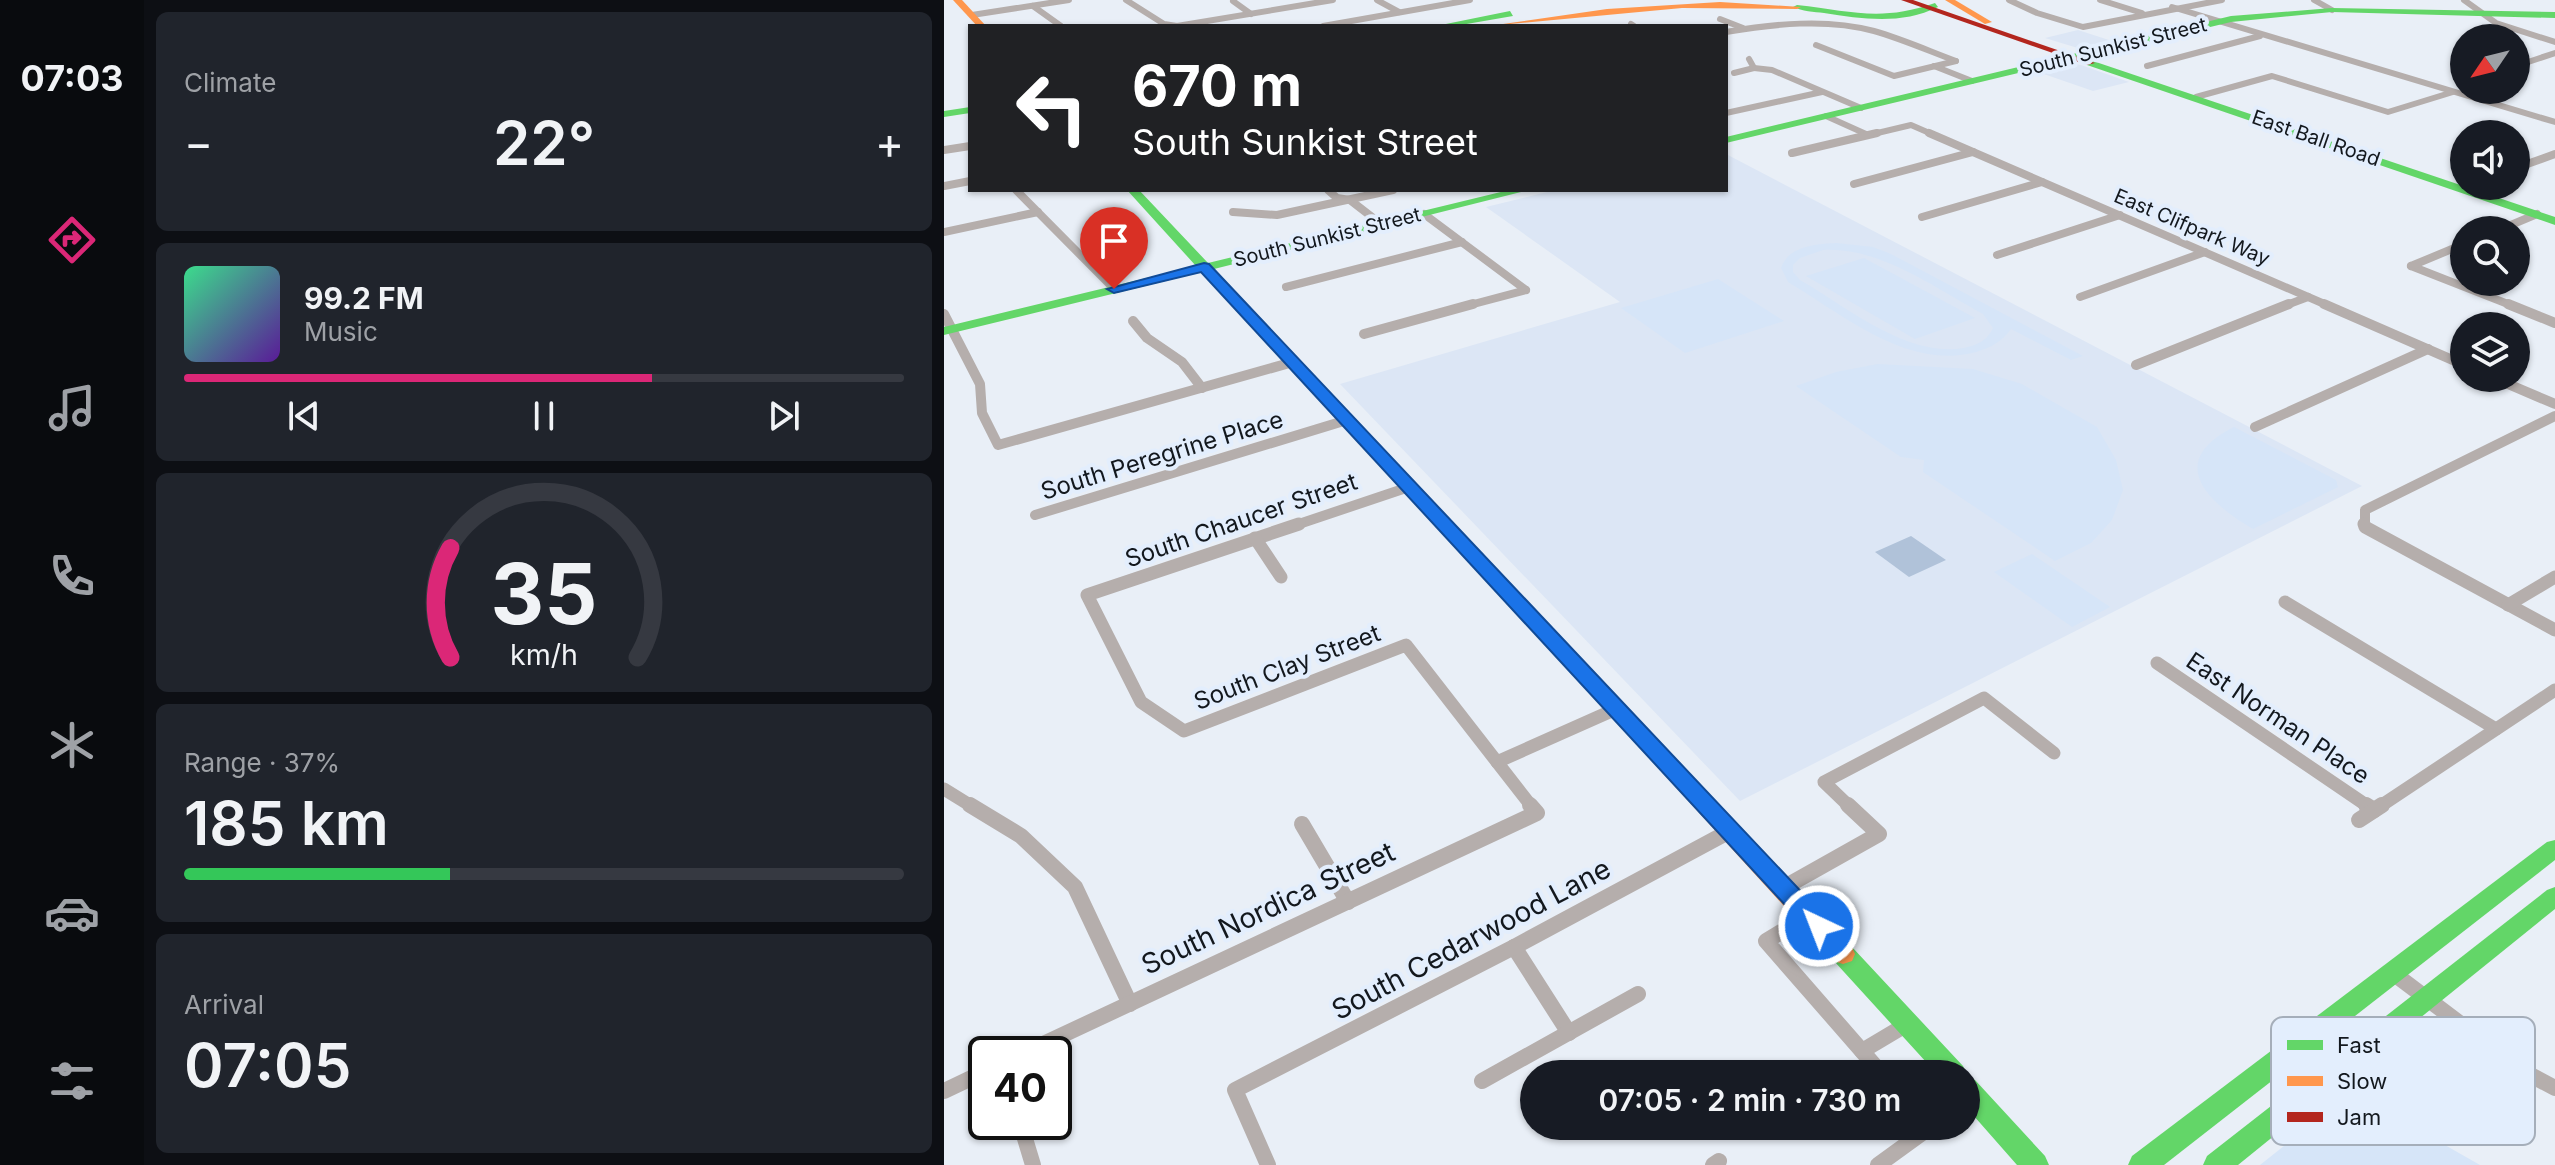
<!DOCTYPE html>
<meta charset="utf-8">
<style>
:root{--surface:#171b24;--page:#20242c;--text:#f1f3f6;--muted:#9ea1a6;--line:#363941;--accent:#db2777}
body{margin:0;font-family:Inter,sans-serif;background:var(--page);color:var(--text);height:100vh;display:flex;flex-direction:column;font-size:30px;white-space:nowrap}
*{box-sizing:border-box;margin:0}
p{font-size:26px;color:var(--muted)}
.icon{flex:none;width:44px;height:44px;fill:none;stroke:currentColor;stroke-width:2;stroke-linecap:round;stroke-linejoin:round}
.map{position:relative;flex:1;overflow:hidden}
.sheet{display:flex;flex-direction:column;gap:12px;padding:12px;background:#0d0f14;width:800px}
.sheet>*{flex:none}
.banner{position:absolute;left:24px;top:24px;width:760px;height:168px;border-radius:0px;box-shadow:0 2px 6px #0004;background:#202124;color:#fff;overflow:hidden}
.needle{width:52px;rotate:235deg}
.controls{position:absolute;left:1506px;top:24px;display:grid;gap:16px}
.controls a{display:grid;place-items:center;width:80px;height:80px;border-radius:50%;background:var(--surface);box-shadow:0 2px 6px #0004;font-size:40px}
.speed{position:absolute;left:24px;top:1036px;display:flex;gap:16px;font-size:40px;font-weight:700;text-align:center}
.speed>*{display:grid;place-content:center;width:104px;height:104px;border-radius:50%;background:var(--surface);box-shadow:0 2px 6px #0004;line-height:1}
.speed .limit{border:4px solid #111;border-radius:12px;background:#fff;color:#111}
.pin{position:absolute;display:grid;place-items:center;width:68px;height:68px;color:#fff;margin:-82px -34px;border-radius:50% 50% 50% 0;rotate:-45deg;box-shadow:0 0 8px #0007}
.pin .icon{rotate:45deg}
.me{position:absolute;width:88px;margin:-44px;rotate:317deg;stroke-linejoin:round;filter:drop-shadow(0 0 6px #0008)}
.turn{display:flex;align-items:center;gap:28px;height:168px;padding:0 32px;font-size:36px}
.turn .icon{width:104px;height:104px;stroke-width:2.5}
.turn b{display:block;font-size:56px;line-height:68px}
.big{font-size:60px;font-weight:600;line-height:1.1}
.sheet .widget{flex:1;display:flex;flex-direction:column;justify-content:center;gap:12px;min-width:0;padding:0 28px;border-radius:12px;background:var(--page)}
.sheet .dial{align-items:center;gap:0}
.dial svg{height:208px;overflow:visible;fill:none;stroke:var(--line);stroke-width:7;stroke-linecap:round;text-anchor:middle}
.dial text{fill:var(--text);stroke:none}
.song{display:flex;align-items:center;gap:24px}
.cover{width:96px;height:96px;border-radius:12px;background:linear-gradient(135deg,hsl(150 70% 55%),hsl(270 70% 35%))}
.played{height:8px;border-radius:4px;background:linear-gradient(90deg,var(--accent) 65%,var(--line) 65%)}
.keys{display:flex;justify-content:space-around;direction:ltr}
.heat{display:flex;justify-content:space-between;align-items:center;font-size:44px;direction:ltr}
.charge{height:12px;border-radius:6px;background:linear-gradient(90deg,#34c759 37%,var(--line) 0)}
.trip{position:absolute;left:576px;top:1060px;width:460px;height:80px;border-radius:40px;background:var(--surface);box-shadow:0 2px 6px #0004;font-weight:600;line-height:80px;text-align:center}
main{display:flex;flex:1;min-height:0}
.dock{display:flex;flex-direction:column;width:144px;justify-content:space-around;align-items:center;background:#090b0e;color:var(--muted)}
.dock .icon{width:56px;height:56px}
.dock .on{color:var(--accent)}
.dock b{font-size:36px;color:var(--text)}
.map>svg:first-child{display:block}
.built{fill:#dce6f5}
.green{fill:#d6e5f8;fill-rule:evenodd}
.water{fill:#b0c2d9}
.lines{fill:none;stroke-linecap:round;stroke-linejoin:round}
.street-far4{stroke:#b5aeac;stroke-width:6}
.street-far3{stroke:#b5aeac;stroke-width:8}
.street-far2{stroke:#b5aeac;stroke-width:10}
.street-far1{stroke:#b5aeac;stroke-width:13}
.street{stroke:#b5aeac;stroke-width:16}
.fast{fill:#63d668;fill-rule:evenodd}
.slow{fill:#ff974d;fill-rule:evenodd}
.jam{fill:#b3261e;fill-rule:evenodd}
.route{fill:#1a73e8;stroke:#114b97;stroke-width:2}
.labels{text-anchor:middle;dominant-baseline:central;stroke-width:8;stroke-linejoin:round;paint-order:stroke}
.far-street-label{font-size:20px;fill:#13181e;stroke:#e3eefd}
.street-label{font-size:24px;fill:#13181e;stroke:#e3eefd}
.near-street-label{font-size:28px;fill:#13181e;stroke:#e3eefd}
.key{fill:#e3eefd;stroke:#a5aeba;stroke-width:2}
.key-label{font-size:22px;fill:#13181e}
</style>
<main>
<nav class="dock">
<b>07:03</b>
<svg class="icon on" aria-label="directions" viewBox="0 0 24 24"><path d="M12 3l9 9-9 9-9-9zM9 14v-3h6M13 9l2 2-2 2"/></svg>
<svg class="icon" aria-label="music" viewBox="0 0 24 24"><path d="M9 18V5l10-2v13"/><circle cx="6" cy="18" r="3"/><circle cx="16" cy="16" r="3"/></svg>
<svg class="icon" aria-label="phone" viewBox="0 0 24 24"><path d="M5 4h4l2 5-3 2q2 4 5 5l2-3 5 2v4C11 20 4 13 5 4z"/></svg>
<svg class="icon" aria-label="climate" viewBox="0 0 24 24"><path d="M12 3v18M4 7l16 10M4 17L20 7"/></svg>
<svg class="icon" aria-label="car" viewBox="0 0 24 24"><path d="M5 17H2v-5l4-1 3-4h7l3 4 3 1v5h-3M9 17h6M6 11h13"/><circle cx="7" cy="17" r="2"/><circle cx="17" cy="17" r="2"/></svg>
<svg class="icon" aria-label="filters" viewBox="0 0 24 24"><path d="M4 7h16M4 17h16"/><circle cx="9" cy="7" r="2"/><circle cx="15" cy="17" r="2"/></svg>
</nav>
<section class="sheet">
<div class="widget"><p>Climate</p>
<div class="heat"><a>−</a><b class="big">22°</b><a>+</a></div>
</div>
<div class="widget">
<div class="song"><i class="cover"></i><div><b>99.2 FM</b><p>Music</p></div></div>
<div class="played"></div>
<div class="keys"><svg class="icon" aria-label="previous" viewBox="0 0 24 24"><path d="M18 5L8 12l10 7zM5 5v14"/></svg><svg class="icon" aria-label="pause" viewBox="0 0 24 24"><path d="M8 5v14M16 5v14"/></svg><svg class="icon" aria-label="next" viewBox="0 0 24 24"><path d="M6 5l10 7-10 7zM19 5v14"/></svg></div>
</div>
<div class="widget dial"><svg viewBox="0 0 100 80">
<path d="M14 69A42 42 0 1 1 86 69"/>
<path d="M14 69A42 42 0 0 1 14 27" stroke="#db2777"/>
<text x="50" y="56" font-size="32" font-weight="700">35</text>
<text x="50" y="72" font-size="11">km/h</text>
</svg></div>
<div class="widget"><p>Range · 37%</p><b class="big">185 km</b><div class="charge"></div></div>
<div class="widget"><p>Arrival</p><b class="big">07:05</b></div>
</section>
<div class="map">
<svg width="1611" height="1165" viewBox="0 0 1611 1165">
<rect width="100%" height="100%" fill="#e9eff7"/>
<!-- built -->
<g class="built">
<polygon points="1134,30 1168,41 1137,49 1101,38"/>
<polygon points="1132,64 1137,65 1185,82 1149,91 1094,72"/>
<polygon points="782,154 1418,486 796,801 396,384 676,302 542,207 611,190 782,190"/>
</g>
<!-- green -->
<g class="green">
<path d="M892 243 929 247 947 254 1139 356 1127 360 1067 329C1059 341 1046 348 1032 352 964 371 898 314 844 282L837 268C844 246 873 244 892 243ZM879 250C937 247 989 287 1039 314L1049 328C1043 341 1033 345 1020 348 963 358 903 307 856 280L849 272V265L856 258Z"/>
<polygon points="920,258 1031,318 971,339 862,276"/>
<polygon points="774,279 840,321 741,353 677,308"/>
<polygon points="934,364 1029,369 1078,384 1153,427 1172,460 1179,490 1168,520 1147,543 1111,561 979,472 980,460 957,457 852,386 892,372"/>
<path d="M1290 427 1392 480 1394 487 1309 529C1261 501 1222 461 1290 427Z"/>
<polygon points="1088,554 1166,607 1128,627 1050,572"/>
<polygon points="1408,1092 1536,1165 1316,1165"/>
</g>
<!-- water -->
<polygon class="water" points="967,536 1002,560 965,577 931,552"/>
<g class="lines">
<!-- street-far4 -->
<g class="street-far4">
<polyline points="182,0 220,24 233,26 389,0"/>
<polyline points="433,0 455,12"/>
<polyline points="1065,0 1093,13 1139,27 1278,0"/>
<polyline points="1156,0 1198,13"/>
<polyline points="1370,0 1388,10"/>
<polyline points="1520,0 1552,23 1611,42"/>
<polyline points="289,1 307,14"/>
<polyline points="89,6 117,26"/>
<polyline points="1228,7 1611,122"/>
<polyline points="28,15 125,0"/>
<polyline points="776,19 799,28"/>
<polyline points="687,24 690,26"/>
<polyline points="379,26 526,0"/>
<path d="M782 32C830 24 882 18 930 31 958 39 985 51 1012 61"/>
<polyline points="872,45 950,76 1012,61"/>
<polyline points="990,66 1028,81"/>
<polyline points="1203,66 1316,36"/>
<polyline points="1572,66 1611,53"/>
<polyline points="810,68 828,70 917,108"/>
<polyline points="790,73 810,68 805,59"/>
<polyline points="1252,97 1328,76 1444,112 1509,92"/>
<polyline points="782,113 878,92"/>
<polyline points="882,116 922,134"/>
<polyline points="925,135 967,125 990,135"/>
</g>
<!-- street-far3 -->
<g class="street-far3">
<polyline points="985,133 1385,306"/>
<polyline points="0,150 26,146"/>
<polyline points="848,153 933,133"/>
<polyline points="1572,168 1611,154"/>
<polyline points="910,184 1029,152"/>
<polyline points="0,186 26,181"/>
<polyline points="72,190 170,289"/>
<polyline points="384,190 393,198 406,200 437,224"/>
<polyline points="289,212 333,215 449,190"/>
<polyline points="480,214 582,290"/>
<polyline points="978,217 1098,182"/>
<polyline points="1555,230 1593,214"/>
<polyline points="0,232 94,212"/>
<polyline points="1053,255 1176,215"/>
<polyline points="1467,266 1569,306"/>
<polyline points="1467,266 1520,244"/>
<polyline points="342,287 518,242"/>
<polyline points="1136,297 1261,252"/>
<polyline points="522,306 582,290"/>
<polyline points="1340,306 1364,297"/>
</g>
<!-- street-far2 -->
<g class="street-far2">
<polyline points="1380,304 1520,365"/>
<polyline points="1564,304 1611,323"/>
<polyline points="0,314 36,384 38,413 54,445 349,362"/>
<polyline points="189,321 203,338 238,362 258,388"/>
<polyline points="420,334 529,304"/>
<polyline points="1192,365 1345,304"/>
<polyline points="1550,378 1611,404"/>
<polyline points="1311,427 1484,349"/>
<polyline points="91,515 403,420"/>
<polyline points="349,526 465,487"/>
<polyline points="1421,526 1421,510 1611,416"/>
</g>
<!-- street-far1 -->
<g class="street-far1">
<polyline points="355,524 143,595 197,702 240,731 462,645 588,807"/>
<polyline points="1420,524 1421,527 1611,630"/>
<polyline points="311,538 337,577"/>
<polyline points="1341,602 1552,729"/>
<polyline points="1564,605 1611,577"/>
<polyline points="1213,663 1425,807"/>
<polyline points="553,762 672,709"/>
<polyline points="0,789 29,807"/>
<polyline points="906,807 880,782 1040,698 1110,753"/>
<polyline points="1435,807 1611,690"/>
</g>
<!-- street -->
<g class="street">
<polyline points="26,805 77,836 131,887 186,1004"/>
<polyline points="1422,805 1430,810"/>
<polyline points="1415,820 1438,805"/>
<polyline points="358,824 404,902"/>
<polyline points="839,888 935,834 904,805"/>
<polyline points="865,915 822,941 938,1074"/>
<polyline points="570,947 625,1033"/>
<polyline points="1449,973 1579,1071 1611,1088"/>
<polyline points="918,1051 965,1023"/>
<polyline points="78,1054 593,813 586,805"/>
<polyline points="538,1081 694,994"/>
<polyline points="0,1091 42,1071"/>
<polyline points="76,1122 89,1165"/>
<polyline points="324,1165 291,1090 570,947 786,831"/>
<polyline points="769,1165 775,1161"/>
<polyline points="934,1165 985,1128 983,1126"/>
</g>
<!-- fast -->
<g class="fast">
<path d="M991 3 994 7C957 25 919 19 880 13 870 12 858 11 849 7L853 5C907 11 937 22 991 3Z"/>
<polygon points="1388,8 1611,12 1611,18 1388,12 1287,22 782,143 782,137 1287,16"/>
<polygon points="566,11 569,16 511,26 492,26"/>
<polygon points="1146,60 1611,217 1611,225 1143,65"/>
<polygon points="26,107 26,113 0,117 0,111"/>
<polygon points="183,190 195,190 264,263 565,190 585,190 270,269 711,739 714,744 711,749 697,749 258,272 0,335 0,327 252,266"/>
<polygon points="1611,840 1611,860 1220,1165 1184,1165 1188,1156 1603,842"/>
<polygon points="1611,887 1611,909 1294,1165 1259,1165 1263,1156 1603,890"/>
<polygon points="899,944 908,947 1019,1066 1023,1074 1022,1076 1031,1080 1101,1156 1105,1165 1073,1165 1022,1107 1022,1074 993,1074 890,961 887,954 890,947"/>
</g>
<!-- slow -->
<g class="slow">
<polygon points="9,0 18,0 42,26 33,26"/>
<polygon points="1001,0 1011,0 1048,22 1041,24"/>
<polygon points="776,2 857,7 853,9 738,8 545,26 663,9"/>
<polygon points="704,737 711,739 908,947 911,954 908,961 899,964 890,961 697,749 694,744 697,739"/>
</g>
<!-- jam -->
<polygon class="jam" points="957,0 969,0 1151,63 1143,65"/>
</g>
<!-- route -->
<polygon class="route" points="260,263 265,264 884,920 887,926 884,933 875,936 867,933 257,272 170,293 163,289"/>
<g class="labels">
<!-- far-street labels -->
<g class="far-street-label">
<text transform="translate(1169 47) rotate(-14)">South Sunkist Street</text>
<text transform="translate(1372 138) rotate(19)">East Ball Road</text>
<text transform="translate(1248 227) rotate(23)">East Clifpark Way</text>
<text transform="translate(383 237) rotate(-14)">South Sunkist Street</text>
</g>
<!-- street labels -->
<g class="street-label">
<text transform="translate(218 455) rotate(-17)">South Peregrine Place</text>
<text transform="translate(297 520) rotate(-19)">South Chaucer Street</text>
<text transform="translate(343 667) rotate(-21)">South Clay Street</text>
<text transform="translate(1334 718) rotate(34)">East Norman Place</text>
</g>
<!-- near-street labels -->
<g class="near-street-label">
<text transform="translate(324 908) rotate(-25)">South Nordica Street</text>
<text transform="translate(527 939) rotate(-28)">South Cedarwood Lane</text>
</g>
</g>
<!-- legend -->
<rect x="1327" y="1017" width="264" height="128" rx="12" class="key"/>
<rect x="1343" y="1040" width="36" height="10" fill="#63d668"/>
<rect x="1343" y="1076" width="36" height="10" fill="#ff974d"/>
<rect x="1343" y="1112" width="36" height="10" fill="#b3261e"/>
<g class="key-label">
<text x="1393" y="1053">Fast</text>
<text x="1393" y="1089">Slow</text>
<text x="1393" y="1125">Jam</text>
</g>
</svg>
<div class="controls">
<a><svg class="needle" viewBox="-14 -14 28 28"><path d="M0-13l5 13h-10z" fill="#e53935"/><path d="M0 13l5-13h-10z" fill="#9ea1a6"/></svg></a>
<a><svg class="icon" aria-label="sound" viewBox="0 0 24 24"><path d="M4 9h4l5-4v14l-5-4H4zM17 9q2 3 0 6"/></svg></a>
<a><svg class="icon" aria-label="search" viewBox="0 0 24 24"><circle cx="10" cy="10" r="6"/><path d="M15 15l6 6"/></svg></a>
<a><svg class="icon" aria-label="layers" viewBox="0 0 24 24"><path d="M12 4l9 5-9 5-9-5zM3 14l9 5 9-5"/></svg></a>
</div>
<div class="speed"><div class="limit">40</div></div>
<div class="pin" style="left:170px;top:289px;background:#d93025"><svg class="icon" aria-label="arrive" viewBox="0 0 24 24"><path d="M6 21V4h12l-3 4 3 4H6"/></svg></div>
<svg class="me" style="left:875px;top:926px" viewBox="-20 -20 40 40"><circle r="17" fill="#1a73e8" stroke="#fff" stroke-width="3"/><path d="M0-11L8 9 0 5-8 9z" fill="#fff"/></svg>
<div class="trip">07:05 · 2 min · 730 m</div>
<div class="banner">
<div class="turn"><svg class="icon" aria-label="left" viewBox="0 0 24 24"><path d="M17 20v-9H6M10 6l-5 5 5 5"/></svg><div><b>670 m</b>South Sunkist Street</div></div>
</div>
</div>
</main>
